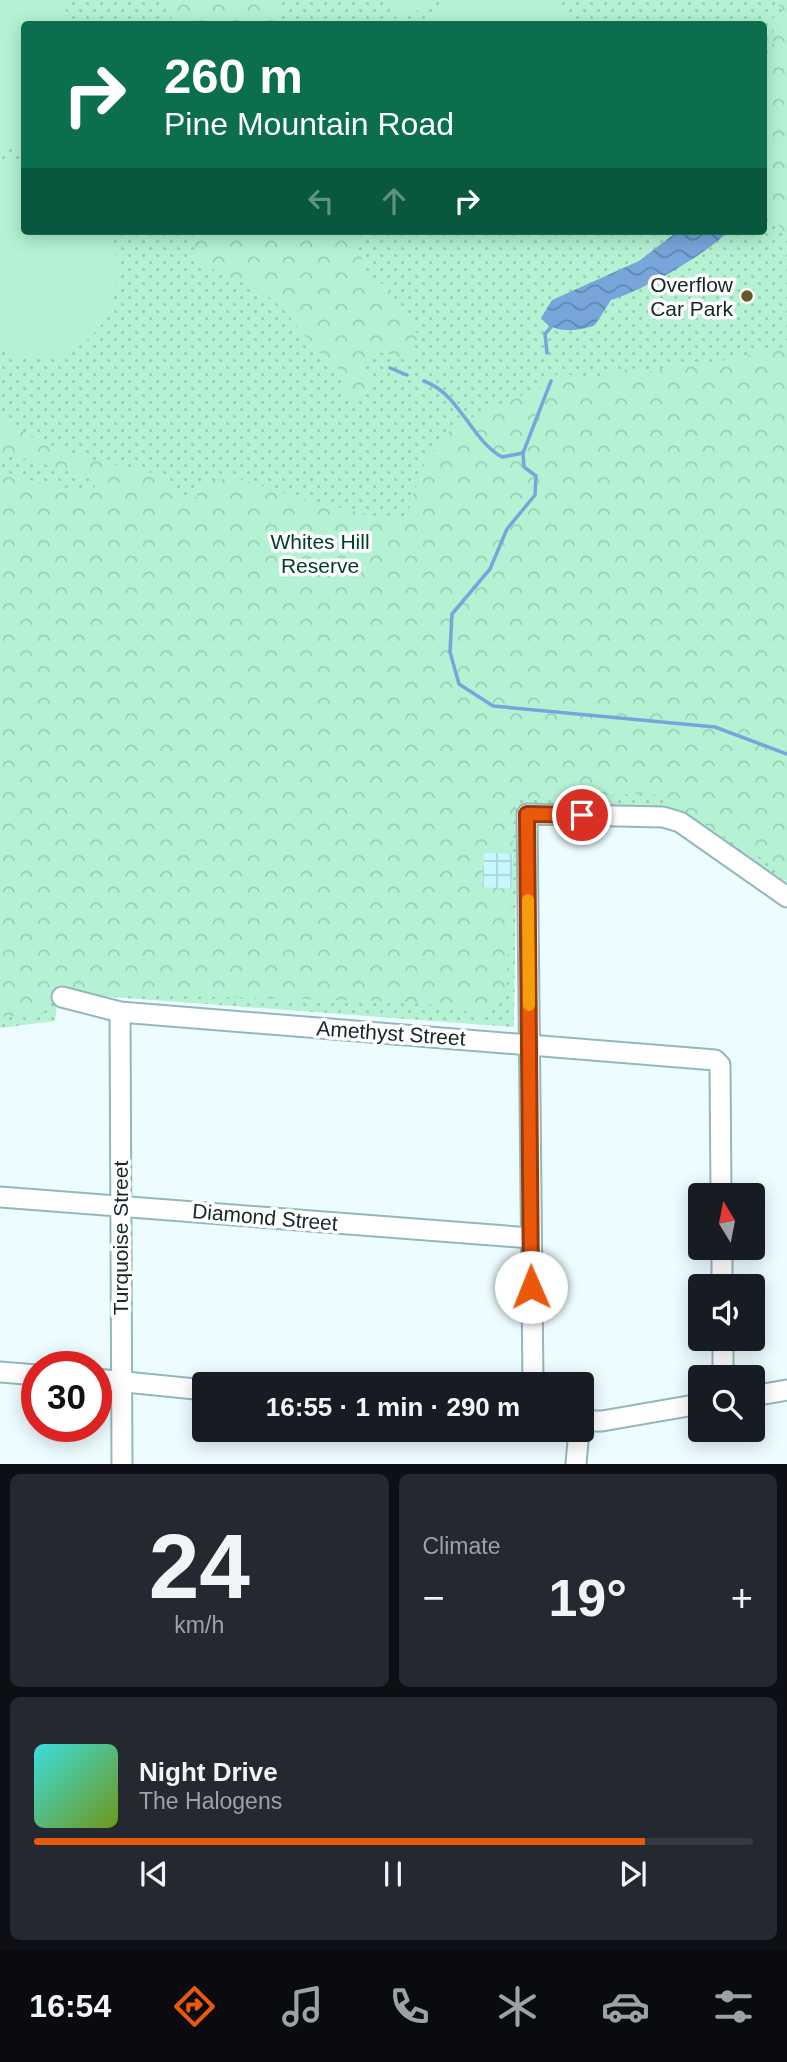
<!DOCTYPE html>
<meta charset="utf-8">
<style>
:root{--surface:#171b24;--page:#242831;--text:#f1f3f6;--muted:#9ea1a6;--line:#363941;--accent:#ea580c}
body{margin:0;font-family:Helvetica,sans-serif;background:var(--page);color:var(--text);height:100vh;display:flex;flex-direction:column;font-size:26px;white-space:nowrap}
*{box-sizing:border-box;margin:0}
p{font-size:23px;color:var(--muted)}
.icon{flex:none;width:38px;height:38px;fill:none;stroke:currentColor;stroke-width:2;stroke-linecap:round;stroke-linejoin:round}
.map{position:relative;height:1464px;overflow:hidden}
.panel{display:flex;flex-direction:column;gap:10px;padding:10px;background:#0d0f14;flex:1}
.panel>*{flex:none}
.banner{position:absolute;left:21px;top:21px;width:746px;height:214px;border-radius:7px;box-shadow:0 4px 18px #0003;background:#0b6e4f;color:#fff;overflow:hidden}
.needle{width:46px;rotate:350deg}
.tools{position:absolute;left:688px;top:1183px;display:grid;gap:14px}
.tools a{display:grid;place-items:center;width:77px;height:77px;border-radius:7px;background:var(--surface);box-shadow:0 4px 18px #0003;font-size:35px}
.speed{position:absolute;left:21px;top:1351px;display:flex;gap:14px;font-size:35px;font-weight:700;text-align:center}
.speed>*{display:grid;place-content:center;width:91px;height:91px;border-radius:50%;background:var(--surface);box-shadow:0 4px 18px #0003;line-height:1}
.speed .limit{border:10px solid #d22;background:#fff;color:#111}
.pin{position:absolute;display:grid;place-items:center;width:60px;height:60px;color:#fff;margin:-30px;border:4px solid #fff;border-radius:50%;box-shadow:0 2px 7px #0007}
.me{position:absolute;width:77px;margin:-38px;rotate:359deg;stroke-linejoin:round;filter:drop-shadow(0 0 5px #0008)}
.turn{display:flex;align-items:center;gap:24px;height:147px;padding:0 28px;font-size:32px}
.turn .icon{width:91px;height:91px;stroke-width:2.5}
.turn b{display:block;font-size:49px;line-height:60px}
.lanes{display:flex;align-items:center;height:66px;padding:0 28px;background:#0003;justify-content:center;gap:35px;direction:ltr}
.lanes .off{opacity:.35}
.big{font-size:52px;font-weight:800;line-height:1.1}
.panel .card{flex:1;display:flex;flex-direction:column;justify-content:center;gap:10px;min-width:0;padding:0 24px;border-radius:10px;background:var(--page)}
.panel .dial{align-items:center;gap:0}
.dial b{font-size:91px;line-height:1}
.song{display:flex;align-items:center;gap:21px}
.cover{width:84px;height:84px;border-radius:10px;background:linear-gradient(135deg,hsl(180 70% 55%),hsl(80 70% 35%))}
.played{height:7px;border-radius:4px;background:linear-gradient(90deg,var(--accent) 85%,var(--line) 85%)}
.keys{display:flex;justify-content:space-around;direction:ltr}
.heat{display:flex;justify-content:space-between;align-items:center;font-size:38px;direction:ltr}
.panel .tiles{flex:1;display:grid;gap:10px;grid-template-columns:1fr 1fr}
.card:last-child{grid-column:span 2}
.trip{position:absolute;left:192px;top:1372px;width:402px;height:70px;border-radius:7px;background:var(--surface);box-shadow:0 4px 18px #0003;font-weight:800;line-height:70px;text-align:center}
.menu{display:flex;height:112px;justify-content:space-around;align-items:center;background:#090b0e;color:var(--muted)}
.menu .icon{width:49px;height:49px}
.menu .on{color:var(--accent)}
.menu b{font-size:32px;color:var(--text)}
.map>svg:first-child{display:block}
.industrial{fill:url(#industrial-grid)}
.grass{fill:url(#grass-dots);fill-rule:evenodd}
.forest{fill:url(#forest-crowns)}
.pitch{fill:#b5f2d3}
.water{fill:url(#water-waves)}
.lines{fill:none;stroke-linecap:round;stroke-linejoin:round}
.stream{stroke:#78a6da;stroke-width:3.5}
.minor-casing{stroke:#92b8be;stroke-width:23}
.minor{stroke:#fff;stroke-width:19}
.route-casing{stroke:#983908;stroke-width:18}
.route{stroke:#ea580c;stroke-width:12}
.slow{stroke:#f59e0b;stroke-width:12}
.poi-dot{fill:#665725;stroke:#fff;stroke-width:2.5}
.labels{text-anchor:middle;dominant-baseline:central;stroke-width:7;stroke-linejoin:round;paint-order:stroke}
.poi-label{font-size:21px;fill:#162527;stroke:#fff;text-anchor:end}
.park-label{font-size:21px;fill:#004029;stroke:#fff}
.street-label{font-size:21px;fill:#162527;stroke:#fff}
</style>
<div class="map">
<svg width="787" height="1464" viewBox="0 0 787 1464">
<defs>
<pattern id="industrial-grid" width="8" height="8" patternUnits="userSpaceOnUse" patternTransform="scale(1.75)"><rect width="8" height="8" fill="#c6f7ff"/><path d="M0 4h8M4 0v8" fill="none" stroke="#a9d4db"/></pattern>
<pattern id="grass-dots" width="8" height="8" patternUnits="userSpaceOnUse" patternTransform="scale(1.75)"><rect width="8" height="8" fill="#b5f2d3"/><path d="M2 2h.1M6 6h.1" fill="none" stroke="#9bcfb5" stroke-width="1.8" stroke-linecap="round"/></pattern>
<pattern id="forest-crowns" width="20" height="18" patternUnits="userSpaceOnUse" patternTransform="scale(1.75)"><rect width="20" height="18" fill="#b5f2d3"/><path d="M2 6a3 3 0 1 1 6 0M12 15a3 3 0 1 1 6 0" fill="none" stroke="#9bcfb5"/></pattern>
<pattern id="water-waves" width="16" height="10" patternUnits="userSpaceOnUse" patternTransform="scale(1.75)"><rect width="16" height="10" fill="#78a6da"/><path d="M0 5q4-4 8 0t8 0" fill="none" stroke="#6187b1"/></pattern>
</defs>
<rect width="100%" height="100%" fill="#edfcff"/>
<!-- industrial -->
<polygon class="industrial" points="484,852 513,853 512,889 482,887"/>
<!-- grass -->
<path class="grass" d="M0 0H787V882L670 811 517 806 514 1027 58 993 55 1021 0 1028ZM24 24H763V231H24ZM484 852 513 854 511 889 482 887Z"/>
<!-- forest -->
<g class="forest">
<polygon points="169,0 276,0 281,24 172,24"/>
<polygon points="774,0 787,0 787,240 763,200 763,70 774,53 773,18 785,12"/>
<path d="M198 231H353L369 280 389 286 400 310 418 335 412 354 402 359C387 353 376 347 364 361L371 390 356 404 344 395 341 371C332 363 321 355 313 345 295 325 283 304 260 291 234 275 194 273 192 237Z"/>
<path d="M787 346V873L651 793 514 800 513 853H484L482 887 512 889 506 993 501 1003 482 1014 415 1002 58 993 42 1014 0 1017V470C29 480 63 492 94 488L98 479 1 452 0 418 38 441 97 461 157 474 169 490 177 495 197 497V487L205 482 234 477 311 502 401 521 408 512 421 470 444 435 471 418 537 389 552 377 562 373 592 380 630 368 650 372 689 361 708 364Z"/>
</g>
<!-- pitch -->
<g class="pitch">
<polygon points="0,0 63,0 70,24 24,24 24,147 0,150"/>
<polygon points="386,0 435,0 399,22"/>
<polygon points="455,0 556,0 571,24 415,24"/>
<path d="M24 158V231H111C118 252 120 280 113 301 98 349 45 374 0 348V164Z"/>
</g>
<!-- water -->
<path class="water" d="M678 231H728C709 253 640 292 611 300L595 325C578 332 553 334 541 318L552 300 639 261Z"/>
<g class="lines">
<!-- stream -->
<g class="stream">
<polyline points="547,353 545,334 551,327"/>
<polyline points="390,368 407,375"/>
<path d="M424 381C460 394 471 440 502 457L523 453"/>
<polyline points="551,381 523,453 524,467 536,476 535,495 507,529 490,569 452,614 450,652 459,684 493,706 715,727 787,754"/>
</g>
<!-- minor casing -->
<g class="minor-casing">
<g id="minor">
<polyline points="62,997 120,1012 715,1060 720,1065 721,1195"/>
<polyline points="120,1012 122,1464"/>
<polyline points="0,1197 531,1238"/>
<polyline points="722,1248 722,1286"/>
<polyline points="723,1339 723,1377"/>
<polyline points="0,1372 37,1375"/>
<polyline points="96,1379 205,1390"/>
<polyline points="533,1384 527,814 663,817 680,822 787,897"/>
<polyline points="752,1396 787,1390"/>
<polyline points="583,1421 602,1421 700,1404"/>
<polyline points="576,1464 579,1430"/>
</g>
</g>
<!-- minor -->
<use href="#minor" class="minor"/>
</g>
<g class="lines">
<!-- route casing -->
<g class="route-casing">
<polyline id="route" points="531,1287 527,814 582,815"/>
</g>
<!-- route -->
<use href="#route" class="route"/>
<!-- slow -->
<polyline class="slow" points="528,900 529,1005"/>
</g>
<!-- markers -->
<circle class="poi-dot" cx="747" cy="296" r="7"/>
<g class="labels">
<!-- poi labels -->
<g class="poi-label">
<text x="733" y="284">Overflow<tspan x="733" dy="24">Car Park</tspan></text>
</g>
<!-- park labels -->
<g class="park-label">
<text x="320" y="541">Whites Hill<tspan x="320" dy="24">Reserve</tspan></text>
</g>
<!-- street labels -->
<g class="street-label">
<text transform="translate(391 1033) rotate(4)">Amethyst Street</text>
<text transform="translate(265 1217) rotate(5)">Diamond Street</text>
<text transform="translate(120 1238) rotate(-90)">Turquoise Street</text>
</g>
</g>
</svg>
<div class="tools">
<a><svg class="needle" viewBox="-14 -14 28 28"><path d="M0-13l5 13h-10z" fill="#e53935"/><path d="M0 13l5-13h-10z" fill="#9ea1a6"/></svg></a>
<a><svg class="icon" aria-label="sound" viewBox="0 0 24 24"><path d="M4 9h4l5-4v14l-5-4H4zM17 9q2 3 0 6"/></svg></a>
<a><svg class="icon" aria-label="search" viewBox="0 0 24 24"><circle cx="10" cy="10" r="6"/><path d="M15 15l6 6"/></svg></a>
</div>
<div class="speed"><div class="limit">30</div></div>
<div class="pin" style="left:582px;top:815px;background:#d93025"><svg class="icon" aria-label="arrive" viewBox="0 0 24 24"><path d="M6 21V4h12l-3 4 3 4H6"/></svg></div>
<svg class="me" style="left:531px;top:1287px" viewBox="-20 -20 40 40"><circle r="19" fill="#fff"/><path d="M0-13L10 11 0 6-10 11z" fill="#ea580c"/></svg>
<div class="trip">16:55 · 1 min · 290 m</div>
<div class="banner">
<div class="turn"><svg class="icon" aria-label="right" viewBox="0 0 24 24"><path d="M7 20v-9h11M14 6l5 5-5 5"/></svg><div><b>260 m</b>Pine Mountain Road</div></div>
<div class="lanes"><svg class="icon off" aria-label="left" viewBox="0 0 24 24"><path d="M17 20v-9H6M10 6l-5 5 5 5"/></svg><svg class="icon off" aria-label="ahead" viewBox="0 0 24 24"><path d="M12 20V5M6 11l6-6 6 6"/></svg><svg class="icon" aria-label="right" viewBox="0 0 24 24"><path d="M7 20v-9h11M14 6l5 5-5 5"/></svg></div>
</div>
</div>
<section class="panel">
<div class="tiles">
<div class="card dial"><b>24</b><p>km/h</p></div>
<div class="card"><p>Climate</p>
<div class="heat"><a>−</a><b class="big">19°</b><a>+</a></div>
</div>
<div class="card">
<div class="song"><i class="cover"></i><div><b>Night Drive</b><p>The Halogens</p></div></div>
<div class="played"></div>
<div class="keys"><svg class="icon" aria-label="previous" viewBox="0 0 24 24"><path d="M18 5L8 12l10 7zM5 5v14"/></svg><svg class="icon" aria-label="pause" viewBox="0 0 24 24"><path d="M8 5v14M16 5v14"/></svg><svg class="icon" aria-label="next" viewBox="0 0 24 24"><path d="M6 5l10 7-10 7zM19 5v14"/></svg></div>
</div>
</div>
</section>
<nav class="menu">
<b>16:54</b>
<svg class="icon on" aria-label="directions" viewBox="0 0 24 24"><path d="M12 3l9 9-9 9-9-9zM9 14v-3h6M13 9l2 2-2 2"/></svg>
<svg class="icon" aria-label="music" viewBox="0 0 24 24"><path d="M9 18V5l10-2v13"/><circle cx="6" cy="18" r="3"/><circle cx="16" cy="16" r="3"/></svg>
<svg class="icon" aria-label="phone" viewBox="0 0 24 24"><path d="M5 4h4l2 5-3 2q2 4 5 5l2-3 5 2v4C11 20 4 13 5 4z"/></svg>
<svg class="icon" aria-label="climate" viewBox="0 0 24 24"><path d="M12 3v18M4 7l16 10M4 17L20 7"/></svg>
<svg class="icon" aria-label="car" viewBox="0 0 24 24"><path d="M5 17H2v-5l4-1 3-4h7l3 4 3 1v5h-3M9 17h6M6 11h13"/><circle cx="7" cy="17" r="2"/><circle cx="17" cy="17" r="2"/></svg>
<svg class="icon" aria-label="filters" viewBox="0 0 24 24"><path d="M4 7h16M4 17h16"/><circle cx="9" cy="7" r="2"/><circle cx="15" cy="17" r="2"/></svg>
</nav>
